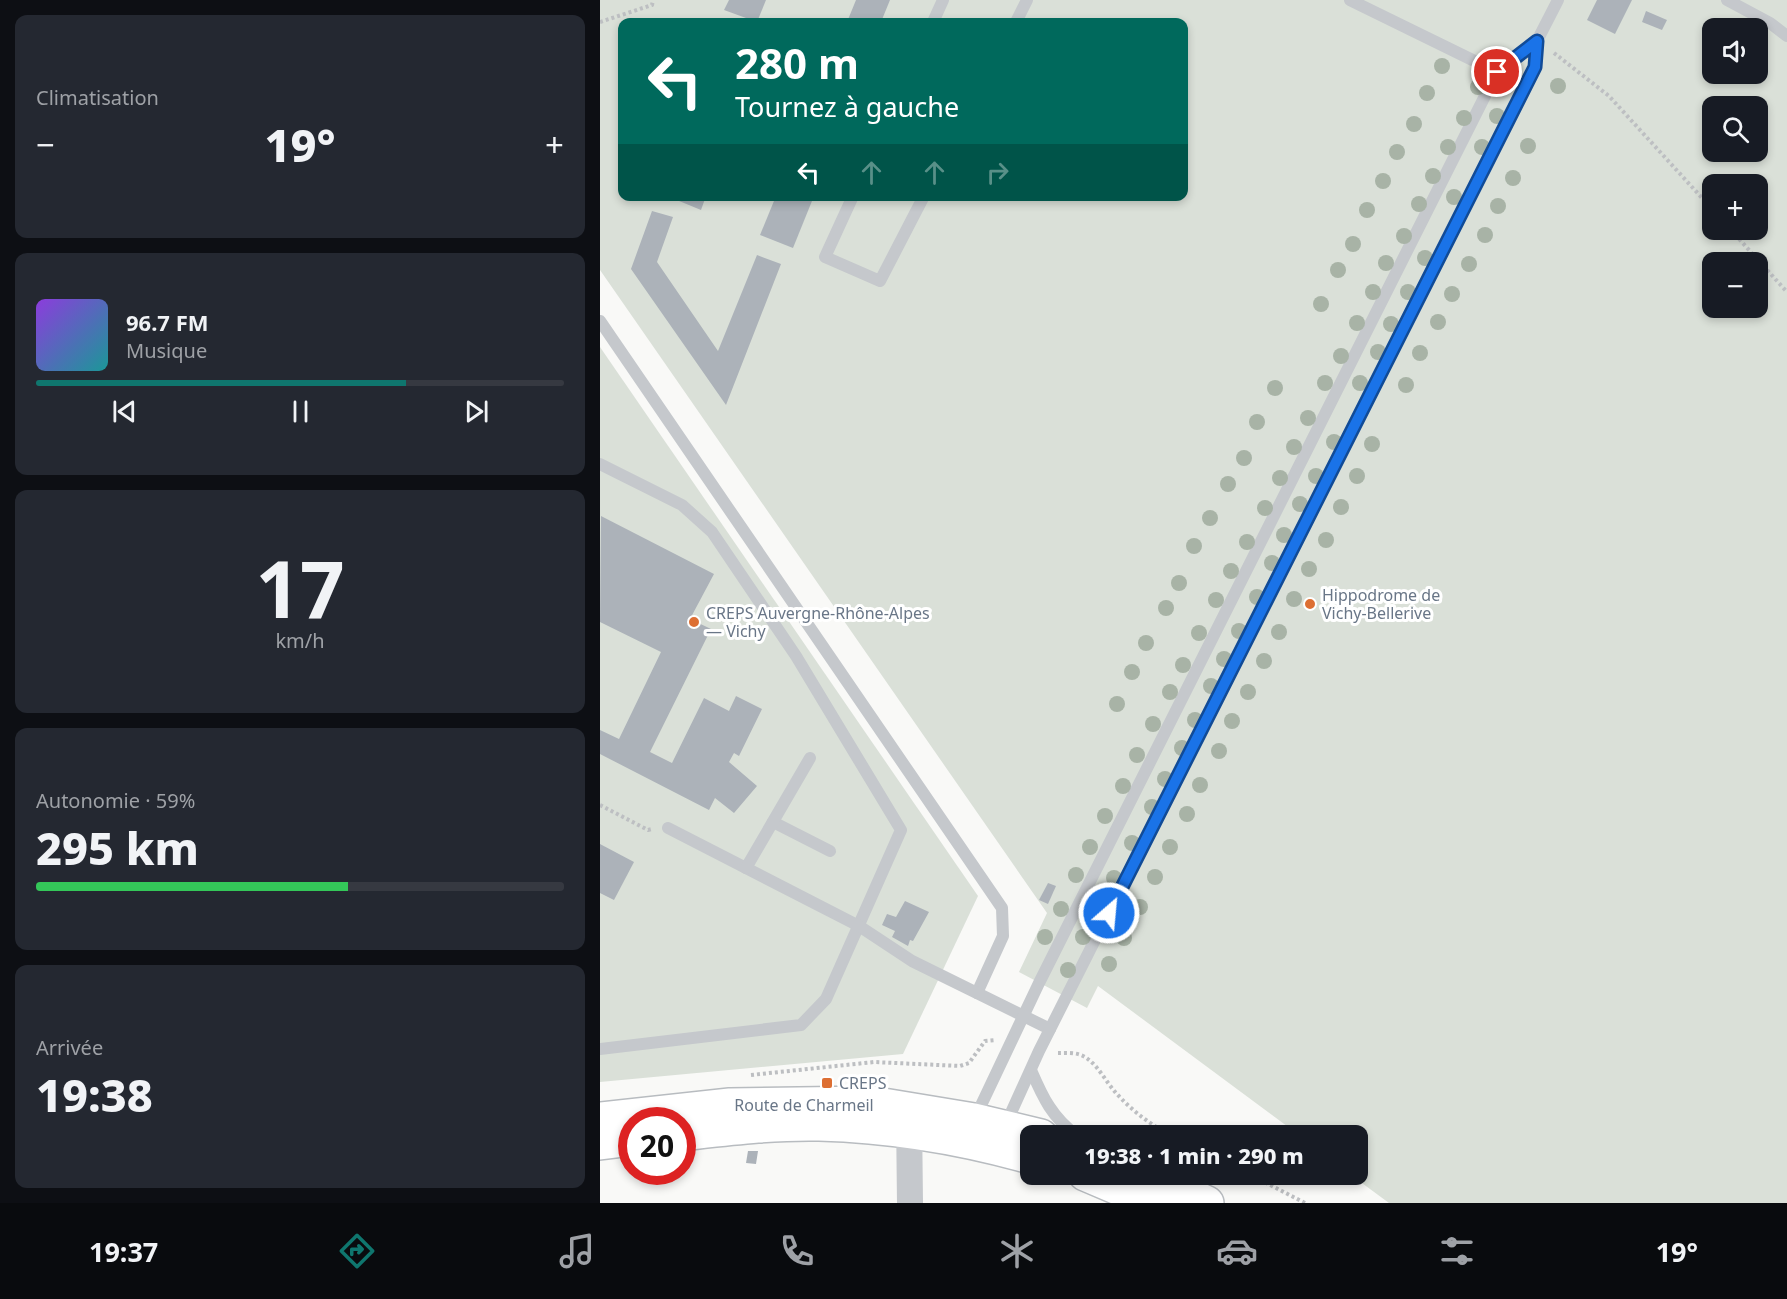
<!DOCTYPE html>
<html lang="fr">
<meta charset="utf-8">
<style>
:root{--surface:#171b24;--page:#242831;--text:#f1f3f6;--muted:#9ea1a6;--line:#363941;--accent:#0f766e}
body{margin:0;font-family:"Noto Sans",sans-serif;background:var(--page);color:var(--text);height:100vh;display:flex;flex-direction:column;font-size:22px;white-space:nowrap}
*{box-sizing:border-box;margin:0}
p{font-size:20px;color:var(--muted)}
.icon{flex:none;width:33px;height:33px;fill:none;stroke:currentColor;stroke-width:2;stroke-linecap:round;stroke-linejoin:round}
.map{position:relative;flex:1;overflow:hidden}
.side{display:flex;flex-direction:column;gap:15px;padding:15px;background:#0d0f14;width:600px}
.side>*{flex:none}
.guide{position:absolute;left:18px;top:18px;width:570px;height:183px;border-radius:12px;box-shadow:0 3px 9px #0003;background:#00695c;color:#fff;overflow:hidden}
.controls{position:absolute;left:1102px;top:18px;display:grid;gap:12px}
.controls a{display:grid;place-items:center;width:66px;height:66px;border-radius:12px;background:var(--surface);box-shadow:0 3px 9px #0003;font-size:30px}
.speed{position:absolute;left:18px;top:1107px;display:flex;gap:12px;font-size:30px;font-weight:700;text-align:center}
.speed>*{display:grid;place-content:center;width:78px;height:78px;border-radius:50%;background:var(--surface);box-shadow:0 3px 9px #0003;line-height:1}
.speed .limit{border:9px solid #d22;background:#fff;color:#111}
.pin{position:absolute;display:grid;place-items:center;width:51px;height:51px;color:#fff;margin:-26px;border:3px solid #fff;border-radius:50%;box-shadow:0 2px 6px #0007}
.me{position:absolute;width:66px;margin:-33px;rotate:27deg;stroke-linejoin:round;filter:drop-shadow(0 0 4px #0008)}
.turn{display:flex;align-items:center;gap:21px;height:126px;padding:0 18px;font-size:27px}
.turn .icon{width:78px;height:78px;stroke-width:2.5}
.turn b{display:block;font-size:42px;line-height:51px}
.lanes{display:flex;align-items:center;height:57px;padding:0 18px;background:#0003;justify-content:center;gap:30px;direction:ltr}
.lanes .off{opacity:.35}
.big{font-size:45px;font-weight:800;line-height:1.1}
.side .tile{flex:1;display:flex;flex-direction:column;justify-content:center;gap:9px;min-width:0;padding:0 21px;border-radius:12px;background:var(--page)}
.side .dial{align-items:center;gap:0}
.dial b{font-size:78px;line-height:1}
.song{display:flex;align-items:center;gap:18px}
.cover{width:72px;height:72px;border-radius:9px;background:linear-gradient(135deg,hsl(270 70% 55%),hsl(180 70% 35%))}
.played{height:6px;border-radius:3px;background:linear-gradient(90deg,var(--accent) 70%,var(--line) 70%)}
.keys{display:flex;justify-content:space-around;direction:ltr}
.heat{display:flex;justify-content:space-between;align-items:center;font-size:33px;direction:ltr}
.charge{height:9px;border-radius:4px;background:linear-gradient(90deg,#34c759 59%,var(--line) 0)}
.trip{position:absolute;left:420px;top:1125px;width:348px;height:60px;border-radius:12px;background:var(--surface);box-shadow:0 3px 9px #0003;font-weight:800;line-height:60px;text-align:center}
.tab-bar{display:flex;height:96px;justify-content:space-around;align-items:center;background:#090b0e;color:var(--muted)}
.tab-bar .icon{width:42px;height:42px}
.tab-bar .active{color:var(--accent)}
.tab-bar b{font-size:27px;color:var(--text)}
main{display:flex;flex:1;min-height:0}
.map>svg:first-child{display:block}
.green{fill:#dae0d8;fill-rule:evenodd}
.building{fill:#acb2b9}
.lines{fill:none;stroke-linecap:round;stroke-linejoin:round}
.primary-casing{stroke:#b8bcc0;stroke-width:36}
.path{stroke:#bdbfc2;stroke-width:4;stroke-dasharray:3 3;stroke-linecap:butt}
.service{stroke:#c5c8cc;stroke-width:12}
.minor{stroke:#c5c8cc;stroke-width:26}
.primary{stroke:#fff;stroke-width:33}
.tree{fill:#a8b3a6}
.route-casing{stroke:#114b97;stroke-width:15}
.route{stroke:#1a73e8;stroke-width:10}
.poi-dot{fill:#dd6f33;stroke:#fff;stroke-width:2}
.labels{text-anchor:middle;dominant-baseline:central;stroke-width:6;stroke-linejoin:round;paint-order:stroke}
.poi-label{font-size:16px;fill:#697687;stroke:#fff;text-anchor:start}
.street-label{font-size:16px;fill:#697687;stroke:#fff}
</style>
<main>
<section class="side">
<div class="tile"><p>Climatisation</p>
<div class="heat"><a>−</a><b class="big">19°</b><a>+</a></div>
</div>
<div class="tile">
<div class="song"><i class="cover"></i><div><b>96.7 FM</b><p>Musique</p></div></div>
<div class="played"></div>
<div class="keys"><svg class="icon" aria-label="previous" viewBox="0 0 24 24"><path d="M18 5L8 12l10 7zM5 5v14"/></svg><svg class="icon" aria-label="pause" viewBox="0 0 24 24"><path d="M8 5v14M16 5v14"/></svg><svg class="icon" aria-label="next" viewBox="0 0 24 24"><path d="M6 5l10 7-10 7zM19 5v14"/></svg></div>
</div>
<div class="tile dial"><b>17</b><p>km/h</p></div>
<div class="tile"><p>Autonomie · 59%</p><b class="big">295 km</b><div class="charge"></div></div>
<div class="tile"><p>Arrivée</p><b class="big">19:38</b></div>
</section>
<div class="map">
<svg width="1187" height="1203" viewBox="0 0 1187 1203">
<rect width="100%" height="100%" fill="#f9f9f7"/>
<!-- green -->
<g class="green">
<path d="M0 0H1187V1203H789L751 1175 758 1174V1136L699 1135 498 986 487 1008 419 972 447 913 0 270ZM22 22H584V196H22ZM1113 28H1158V74H1113ZM1113 106H1158V152H1113ZM1113 184H1158V230H1113ZM1113 262H1158V308H1113Z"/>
<polygon points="0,347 378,896 303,1054 0,1082"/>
</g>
<!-- building -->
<g class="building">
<polygon points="129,0 166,0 157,22 124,10"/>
<polygon points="256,0 290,0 281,22 247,22"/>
<polygon points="997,0 1032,0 1015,34 987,20"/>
<polygon points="1046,11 1067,20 1062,30 1042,22"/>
<polygon points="67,196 106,196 101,210"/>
<polygon points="176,196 214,196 193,248 160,235"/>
<polygon points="52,211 73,217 57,262 118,351 157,255 181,264 126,405 31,269"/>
<polygon points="1,516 114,574 90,619 111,629 50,752 72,763 104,698 129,711 136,696 162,709 139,756 134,753 129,762 157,786 134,813 115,798 109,810 0,754 0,730 19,739 61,652 0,622"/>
<polygon points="0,844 34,862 14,900 0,893"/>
<polygon points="448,883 456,886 448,904 439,900"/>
<polygon points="305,901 329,912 313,941 310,940 308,946 292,937 295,931 282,925 287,914 296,917"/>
<polygon points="148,1151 158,1151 156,1164 146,1163"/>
</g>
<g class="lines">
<!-- primary casing -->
<g class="primary-casing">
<g id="primary">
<polyline points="0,1119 130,1105 271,1103 374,1120 441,1136"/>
<path d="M82 1134C127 1129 174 1123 219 1124 289 1126 363 1138 430 1157"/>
<polyline points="0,1143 32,1139"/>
<polyline points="485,1174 553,1203"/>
<polyline points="546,1174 607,1203"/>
</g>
</g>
<!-- path -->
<g class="path">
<polyline points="0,22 52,5 53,0"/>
<polyline points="954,53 1009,96 1113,210"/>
<polyline points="1131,230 1187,292"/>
<polyline points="0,805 48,830 52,829"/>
<path d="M458 1053C467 1053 477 1052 485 1057 498 1065 506 1082 516 1093 532 1111 551 1125 572 1136"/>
<polyline points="151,1075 274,1062 360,1066 369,1063 385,1041 395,1040"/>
<polyline points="649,1174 705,1203"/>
</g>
<!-- service -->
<g class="service">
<polyline points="750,0 897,72"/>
<polyline points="1127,0 1170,23 1187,36"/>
<polyline points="333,22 343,0"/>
<polyline points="416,22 427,0"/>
<polyline points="253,196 225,257 280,281 324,196"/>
<polyline points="0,321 402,908 403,936 377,993"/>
<polyline points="0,464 82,505 112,532 196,656 301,830 226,999 201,1025 0,1049"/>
<polyline points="173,822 230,851"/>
<polyline points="68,828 259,926 312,961 450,1029"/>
<polyline points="146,868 210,758"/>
<path d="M431 1070C443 1098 452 1117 477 1136"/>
<polyline points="375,1118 439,983 897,72 937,41"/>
<polyline points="405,1126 439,1051 935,67 937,41 958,0"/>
</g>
<!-- minor -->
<polyline class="minor" points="309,1115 310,1203"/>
<!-- primary -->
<use href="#primary" class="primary"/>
</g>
<!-- trees -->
<g class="tree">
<circle cx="842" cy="66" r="8"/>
<circle cx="958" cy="86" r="8"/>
<circle cx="878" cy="87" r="8"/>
<circle cx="827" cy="93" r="8"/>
<circle cx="897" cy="116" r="8"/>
<circle cx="864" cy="118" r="8"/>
<circle cx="814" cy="124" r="8"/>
<circle cx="928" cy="146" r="8"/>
<circle cx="848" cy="147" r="8"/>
<circle cx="882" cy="147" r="8"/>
<circle cx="797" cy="152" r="8"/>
<circle cx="833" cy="176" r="8"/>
<circle cx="913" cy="178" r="8"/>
<circle cx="783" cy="181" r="8"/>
<circle cx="854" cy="197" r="8"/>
<circle cx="819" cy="204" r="8"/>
<circle cx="898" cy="206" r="8"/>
<circle cx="767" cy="210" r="8"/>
<circle cx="885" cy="235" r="8"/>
<circle cx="804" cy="236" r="8"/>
<circle cx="753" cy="244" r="8"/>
<circle cx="825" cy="258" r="8"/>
<circle cx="786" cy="263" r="8"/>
<circle cx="869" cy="264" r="8"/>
<circle cx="738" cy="270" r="8"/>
<circle cx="773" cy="292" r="8"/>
<circle cx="808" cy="292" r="8"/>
<circle cx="852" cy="294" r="8"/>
<circle cx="721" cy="304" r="8"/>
<circle cx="838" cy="322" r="8"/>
<circle cx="757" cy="323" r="8"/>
<circle cx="791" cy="324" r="8"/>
<circle cx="778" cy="352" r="8"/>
<circle cx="820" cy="353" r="8"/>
<circle cx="741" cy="356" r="8"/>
<circle cx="725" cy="383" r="8"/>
<circle cx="760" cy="383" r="8"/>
<circle cx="806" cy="385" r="8"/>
<circle cx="675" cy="388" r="8"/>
<circle cx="708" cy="418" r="8"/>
<circle cx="657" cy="422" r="8"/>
<circle cx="734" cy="442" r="8"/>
<circle cx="772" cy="444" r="8"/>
<circle cx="694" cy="447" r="8"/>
<circle cx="644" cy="458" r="8"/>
<circle cx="716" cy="476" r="8"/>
<circle cx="757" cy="476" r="8"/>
<circle cx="680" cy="478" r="8"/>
<circle cx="628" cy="484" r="8"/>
<circle cx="700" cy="504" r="8"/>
<circle cx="741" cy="507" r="8"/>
<circle cx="665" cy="508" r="8"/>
<circle cx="610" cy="518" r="8"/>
<circle cx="684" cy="535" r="8"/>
<circle cx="726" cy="540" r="8"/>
<circle cx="647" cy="542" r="8"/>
<circle cx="594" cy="546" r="8"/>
<circle cx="672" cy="563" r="8"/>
<circle cx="709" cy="569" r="8"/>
<circle cx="631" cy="571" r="8"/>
<circle cx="579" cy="583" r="8"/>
<circle cx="657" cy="597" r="8"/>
<circle cx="694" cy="599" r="8"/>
<circle cx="616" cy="600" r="8"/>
<circle cx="566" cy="608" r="8"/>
<circle cx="639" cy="631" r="8"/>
<circle cx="679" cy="632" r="8"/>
<circle cx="599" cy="633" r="8"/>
<circle cx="546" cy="643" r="8"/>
<circle cx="624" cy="659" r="8"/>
<circle cx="664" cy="661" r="8"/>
<circle cx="583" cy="665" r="8"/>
<circle cx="532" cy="672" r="8"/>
<circle cx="611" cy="686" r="8"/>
<circle cx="570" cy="692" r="8"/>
<circle cx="648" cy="692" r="8"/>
<circle cx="517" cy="704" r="8"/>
<circle cx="595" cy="720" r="8"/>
<circle cx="632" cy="721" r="8"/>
<circle cx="553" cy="724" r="8"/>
<circle cx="582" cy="748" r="8"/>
<circle cx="619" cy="751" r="8"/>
<circle cx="537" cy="755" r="8"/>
<circle cx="565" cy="779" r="8"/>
<circle cx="600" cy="785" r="8"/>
<circle cx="523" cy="786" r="8"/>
<circle cx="552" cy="807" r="8"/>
<circle cx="587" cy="814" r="8"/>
<circle cx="505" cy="816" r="8"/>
<circle cx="532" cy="843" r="8"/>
<circle cx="490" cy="847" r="8"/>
<circle cx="570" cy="847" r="8"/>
<circle cx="476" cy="875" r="8"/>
<circle cx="555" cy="877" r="8"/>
<circle cx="514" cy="878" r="8"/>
<circle cx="540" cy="907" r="8"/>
<circle cx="500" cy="908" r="8"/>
<circle cx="461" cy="909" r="8"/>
<circle cx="445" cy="937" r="8"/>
<circle cx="483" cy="937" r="8"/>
<circle cx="524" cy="938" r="8"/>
<circle cx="509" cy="964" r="8"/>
<circle cx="468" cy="970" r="8"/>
</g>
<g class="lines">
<!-- route casing -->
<g class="route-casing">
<polyline id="route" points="509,913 935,67 937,41 897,72"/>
</g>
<!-- route -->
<use href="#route" class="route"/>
</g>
<!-- markers -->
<g class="poi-dot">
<circle cx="710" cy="604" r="6"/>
<circle cx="94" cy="622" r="6"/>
<rect x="221" y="1077" width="12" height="12" rx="3"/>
</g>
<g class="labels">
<!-- poi labels -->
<g class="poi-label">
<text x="722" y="595">Hippodrome de<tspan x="722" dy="18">Vichy-Bellerive</tspan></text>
<text x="106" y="613">CREPS Auvergne-Rhône-Alpes<tspan x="106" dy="18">— Vichy</tspan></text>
<text x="239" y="1083">CREPS</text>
</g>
<!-- street labels -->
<g class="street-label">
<text x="204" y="1105">Route de Charmeil</text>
</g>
</g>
</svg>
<div class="controls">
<a><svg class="icon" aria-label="sound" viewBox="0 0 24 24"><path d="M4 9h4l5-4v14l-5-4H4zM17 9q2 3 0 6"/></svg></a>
<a><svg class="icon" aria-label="search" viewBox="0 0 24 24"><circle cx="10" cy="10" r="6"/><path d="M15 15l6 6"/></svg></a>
<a>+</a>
<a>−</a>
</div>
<div class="speed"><div class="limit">20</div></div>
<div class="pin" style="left:897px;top:72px;background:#d93025"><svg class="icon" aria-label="arrive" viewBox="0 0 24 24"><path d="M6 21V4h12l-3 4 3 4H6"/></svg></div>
<svg class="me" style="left:509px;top:913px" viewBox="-20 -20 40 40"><circle r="17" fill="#1a73e8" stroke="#fff" stroke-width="3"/><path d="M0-11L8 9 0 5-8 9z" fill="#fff"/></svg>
<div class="trip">19:38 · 1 min · 290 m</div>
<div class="guide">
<div class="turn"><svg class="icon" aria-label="left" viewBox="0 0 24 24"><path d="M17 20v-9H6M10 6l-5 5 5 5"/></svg><div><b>280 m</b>Tournez à gauche</div></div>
<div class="lanes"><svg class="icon" aria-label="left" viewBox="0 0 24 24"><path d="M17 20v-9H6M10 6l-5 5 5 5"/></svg><svg class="icon off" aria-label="ahead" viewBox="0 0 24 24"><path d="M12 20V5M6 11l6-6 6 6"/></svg><svg class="icon off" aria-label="ahead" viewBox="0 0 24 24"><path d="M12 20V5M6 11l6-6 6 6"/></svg><svg class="icon off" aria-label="right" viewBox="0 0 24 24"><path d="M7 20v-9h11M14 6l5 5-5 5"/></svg></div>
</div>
</div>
</main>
<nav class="tab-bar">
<b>19:37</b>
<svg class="icon active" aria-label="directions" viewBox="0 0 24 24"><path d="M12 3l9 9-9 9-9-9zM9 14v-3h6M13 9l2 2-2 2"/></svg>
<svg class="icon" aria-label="music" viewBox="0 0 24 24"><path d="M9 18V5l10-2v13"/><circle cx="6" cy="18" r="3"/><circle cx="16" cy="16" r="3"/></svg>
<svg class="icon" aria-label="phone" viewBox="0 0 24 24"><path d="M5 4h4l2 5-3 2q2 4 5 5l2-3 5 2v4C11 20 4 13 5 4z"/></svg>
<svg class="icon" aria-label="climate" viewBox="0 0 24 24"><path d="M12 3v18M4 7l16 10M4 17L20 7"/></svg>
<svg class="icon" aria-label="car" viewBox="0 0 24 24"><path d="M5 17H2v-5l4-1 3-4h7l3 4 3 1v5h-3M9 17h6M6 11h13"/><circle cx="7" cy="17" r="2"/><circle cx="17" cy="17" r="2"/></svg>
<svg class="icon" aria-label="filters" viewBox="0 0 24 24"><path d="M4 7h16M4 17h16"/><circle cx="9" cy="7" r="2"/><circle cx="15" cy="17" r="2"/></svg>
<b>19°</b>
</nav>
